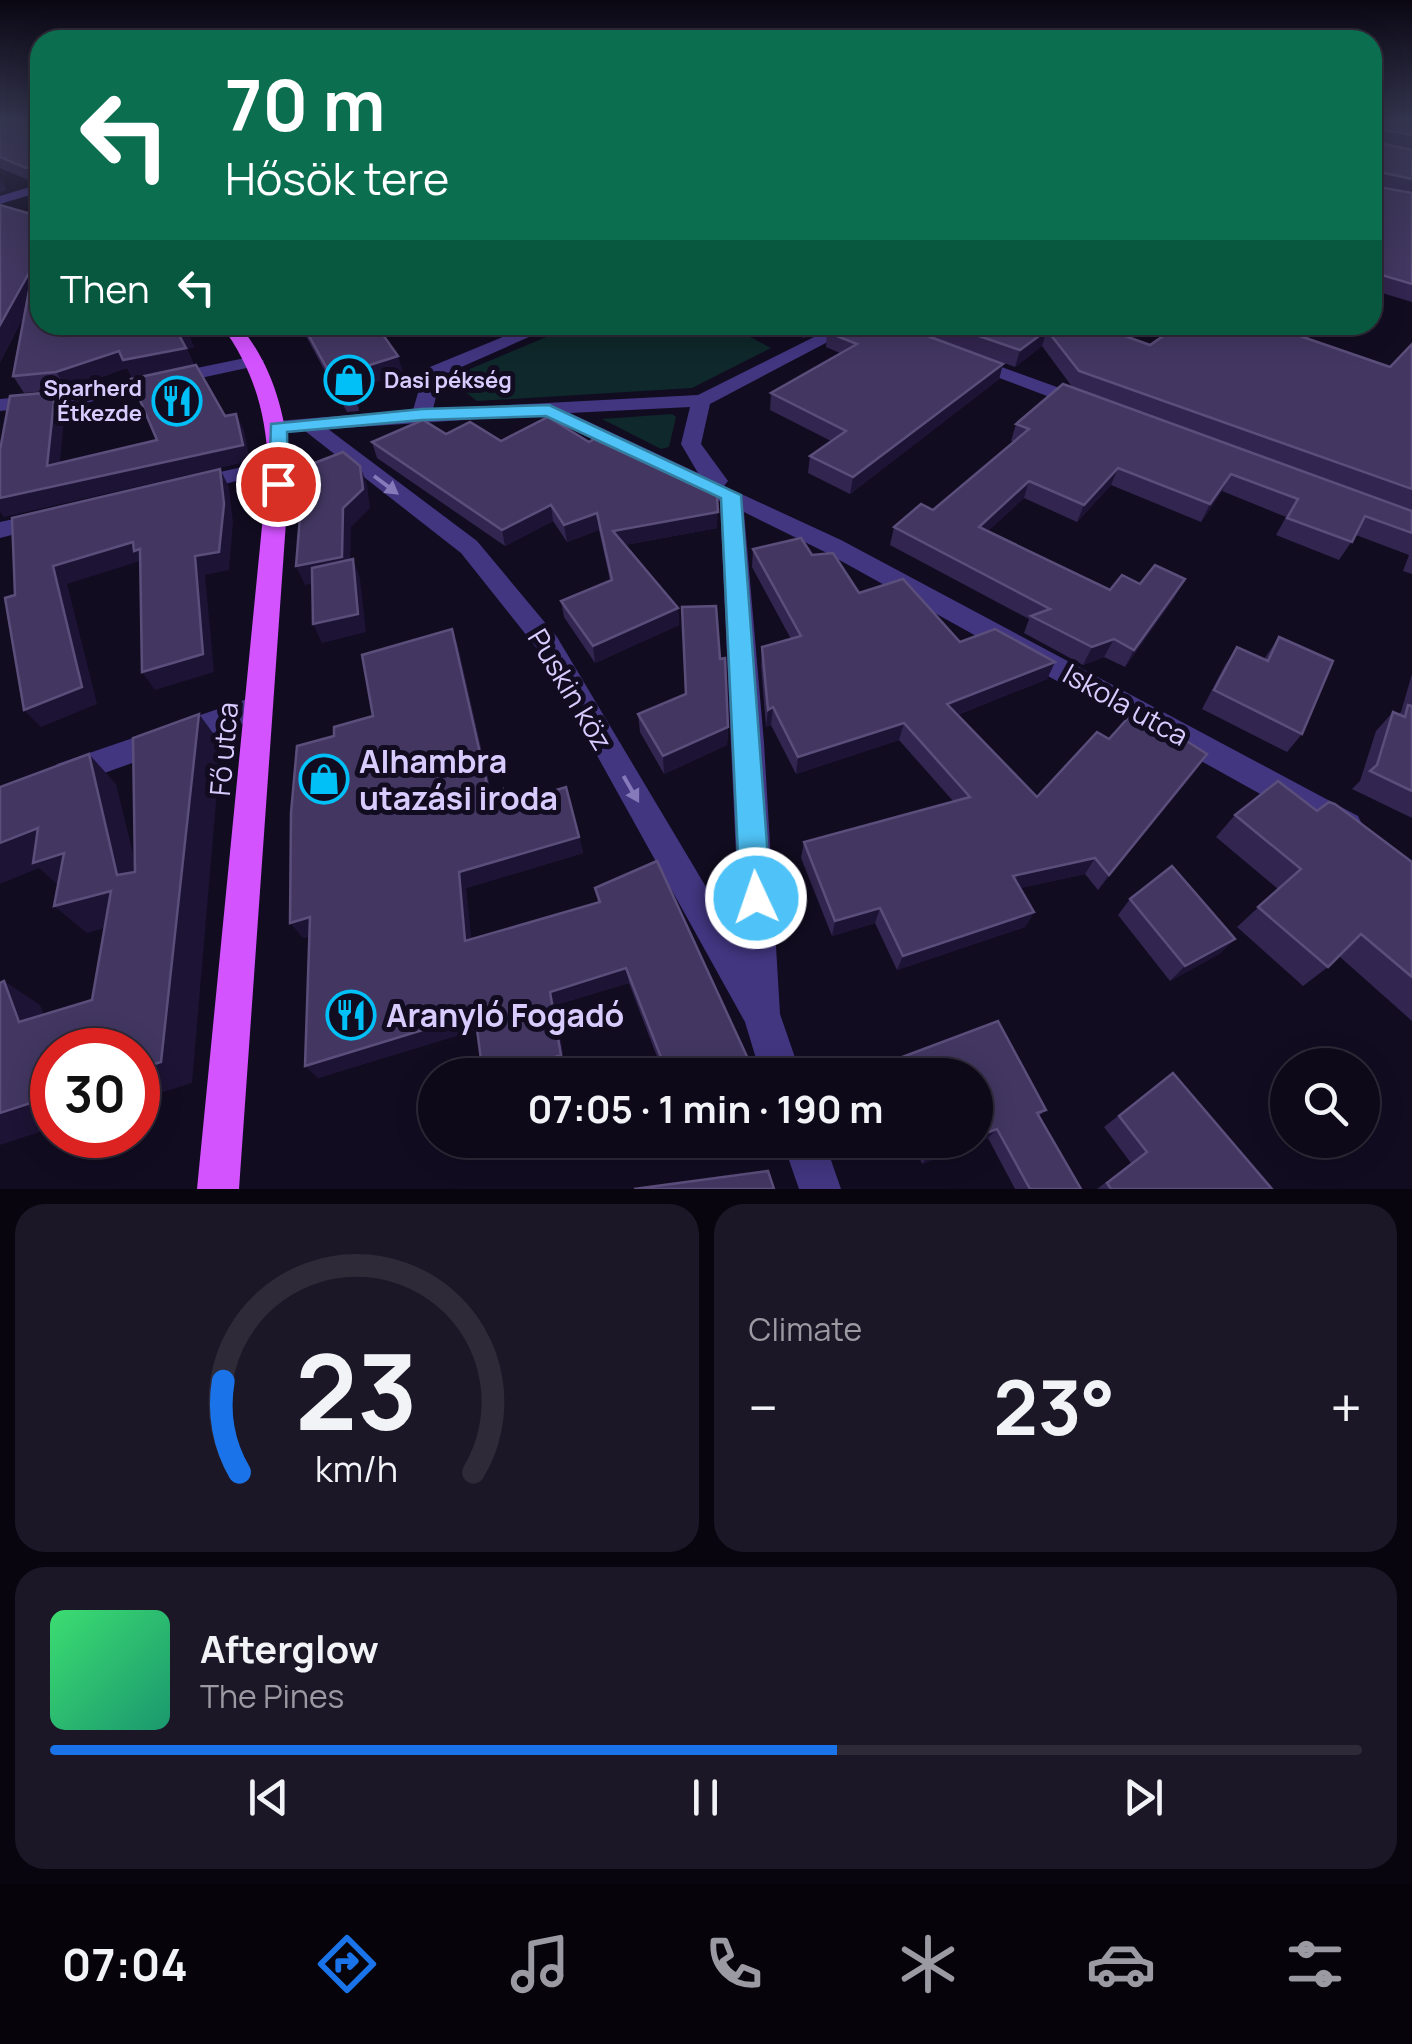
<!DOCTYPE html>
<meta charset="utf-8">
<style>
:root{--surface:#0e0919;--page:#1c1726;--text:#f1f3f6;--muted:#9b9aa2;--line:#2e2a38;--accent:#1a73e8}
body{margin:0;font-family:Manrope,sans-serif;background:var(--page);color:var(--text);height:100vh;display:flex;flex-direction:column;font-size:38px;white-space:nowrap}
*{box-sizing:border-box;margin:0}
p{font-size:32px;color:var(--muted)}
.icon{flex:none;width:55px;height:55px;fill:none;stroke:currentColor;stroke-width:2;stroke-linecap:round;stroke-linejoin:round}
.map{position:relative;height:1189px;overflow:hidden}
.panel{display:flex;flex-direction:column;gap:15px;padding:15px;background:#08050e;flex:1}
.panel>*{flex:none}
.guide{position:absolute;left:30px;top:30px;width:1352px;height:305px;border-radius:30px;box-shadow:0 5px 25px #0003,0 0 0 2px var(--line);background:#0b6e4f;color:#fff;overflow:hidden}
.fabs{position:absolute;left:1270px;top:1048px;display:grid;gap:20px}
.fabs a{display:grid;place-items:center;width:110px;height:110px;border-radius:50%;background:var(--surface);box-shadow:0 5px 25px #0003,0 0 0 2px var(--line);font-size:50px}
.speed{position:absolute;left:30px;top:1028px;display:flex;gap:20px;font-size:50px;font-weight:700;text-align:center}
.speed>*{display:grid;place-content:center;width:130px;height:130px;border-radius:50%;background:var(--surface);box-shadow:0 5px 25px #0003,0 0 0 2px var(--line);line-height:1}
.speed .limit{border:15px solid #d22;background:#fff;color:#111}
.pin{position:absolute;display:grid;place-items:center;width:85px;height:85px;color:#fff;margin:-42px;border:5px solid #fff;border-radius:50%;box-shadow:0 2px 10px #0007}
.me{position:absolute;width:110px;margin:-55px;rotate:357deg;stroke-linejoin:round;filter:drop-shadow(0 0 8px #0008)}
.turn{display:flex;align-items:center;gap:35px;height:210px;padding:0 30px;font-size:45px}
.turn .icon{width:130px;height:130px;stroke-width:2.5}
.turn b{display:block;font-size:70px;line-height:85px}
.then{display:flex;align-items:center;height:95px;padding:0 30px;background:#0003;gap:20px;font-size:38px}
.big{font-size:75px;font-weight:700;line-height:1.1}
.panel .tile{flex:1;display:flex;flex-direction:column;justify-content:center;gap:15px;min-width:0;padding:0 35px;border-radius:30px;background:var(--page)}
.panel .dial{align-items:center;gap:0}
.dial svg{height:260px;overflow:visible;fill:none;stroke:var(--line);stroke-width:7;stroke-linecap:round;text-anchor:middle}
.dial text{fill:var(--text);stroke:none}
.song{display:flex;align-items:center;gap:30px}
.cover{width:120px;height:120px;border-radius:15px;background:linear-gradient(135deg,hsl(140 70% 55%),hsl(160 70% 35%))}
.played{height:10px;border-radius:5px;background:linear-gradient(90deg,var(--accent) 60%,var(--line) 60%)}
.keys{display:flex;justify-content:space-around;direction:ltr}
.heat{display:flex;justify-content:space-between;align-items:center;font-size:55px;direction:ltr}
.panel .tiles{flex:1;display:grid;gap:15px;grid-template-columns:1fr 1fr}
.tile:last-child{grid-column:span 2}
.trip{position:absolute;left:418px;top:1058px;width:575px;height:100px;border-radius:50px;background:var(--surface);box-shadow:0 5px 25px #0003,0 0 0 2px var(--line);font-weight:700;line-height:100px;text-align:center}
.dock{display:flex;height:160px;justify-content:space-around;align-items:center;background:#06040a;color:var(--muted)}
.dock .icon{width:70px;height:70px}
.dock .current{color:var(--accent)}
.dock b{font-size:45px;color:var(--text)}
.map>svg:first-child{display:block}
.green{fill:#0f282b}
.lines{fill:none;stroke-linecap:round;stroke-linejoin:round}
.minor{fill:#423681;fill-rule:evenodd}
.primary{fill:#d353ff;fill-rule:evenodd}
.wall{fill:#32254f}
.shaded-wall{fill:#1d1335}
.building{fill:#433762;stroke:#5b4e7b;stroke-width:2.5}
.oneway{fill:#867aba}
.route{fill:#4fc3f7;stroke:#337fa1;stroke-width:2.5}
.labels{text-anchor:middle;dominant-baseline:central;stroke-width:10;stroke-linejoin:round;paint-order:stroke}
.far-poi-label{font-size:22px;font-weight:bold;fill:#d8ccff;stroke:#120c21;text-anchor:start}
.street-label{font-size:28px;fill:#d8ccff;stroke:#120c21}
.near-poi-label{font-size:32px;font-weight:bold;fill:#d8ccff;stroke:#120c21;text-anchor:start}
</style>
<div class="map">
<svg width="1412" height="1189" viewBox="0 0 1412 1189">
<rect width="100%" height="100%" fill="#120c21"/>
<!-- green -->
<g class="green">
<polygon points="575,325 727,325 771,348 692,388 477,401 457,385 458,374"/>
<polygon points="672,414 676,417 669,447 661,449 602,419"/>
</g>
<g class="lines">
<!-- minor -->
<g class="minor">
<polygon points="40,184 40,192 0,204 0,196"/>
<path d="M532 325H556L441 376 433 409 698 395 838 325H860L710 404 701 444 728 481 724 486 841 540 1358 816 1363 826 1358 836 1347 840 1336 836 825 552 744 512 764 743 780 1014 801 1075H761L745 1022 539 651 461 553 305 431 277 433 267 427 277 421 413 410 425 369ZM690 407 681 444 698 473 570 413ZM542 415 720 501 740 944 557 637 477 541 328 429Z"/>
<polygon points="255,356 264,361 261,365 85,403 0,411 0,399 85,391"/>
<polygon points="971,356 1090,399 1093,403 1083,409 1076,407 965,365 965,357"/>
<polygon points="279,459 286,461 286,469 192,492 181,485 184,480"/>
<polygon points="46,512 57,519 54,524 0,538 0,522"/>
<polygon points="259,695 269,698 273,706 269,714 68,786 57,782 53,773 57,764"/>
<polygon points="782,1140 824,1140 841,1189 799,1189"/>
</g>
<!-- primary -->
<path class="primary" d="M221 325H239C273 366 285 413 290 465L239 1189H197L268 465C266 412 253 368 221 325Z"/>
</g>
<!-- wall -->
<g class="wall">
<polygon points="0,119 40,119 40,181 33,182 0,168"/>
<polygon points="1372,119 1412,119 1412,149 1387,144 1412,150 1412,302 1372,290"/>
<polygon points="0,205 186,330 194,347 187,349 194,365 132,377 127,368 67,389 24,393 13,376 24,316 0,362"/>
<polygon points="300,325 376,325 403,373 356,388 359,411 347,412"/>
<polygon points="775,325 830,325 804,338"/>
<polygon points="899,325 1095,325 1150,345 1179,325 1316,325 1308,339 1390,367 1412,344 1412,574 1403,571 1409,555 1356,535 1339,560 1276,535 1286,517 1222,491 1201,522 1111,485 1077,522 1024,498 988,531 1110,590 1140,584 1175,597 1125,667 1104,657 1083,665 1024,633 1029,619 890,545 894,527 933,510 1014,442 1011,441 1016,424 1073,388 1042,346 1015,367"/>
<polygon points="827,332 1003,364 999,379 850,494 808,473 810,456 831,441 770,410 771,393 840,353 826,347"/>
<polygon points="446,434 501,441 717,528 625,545 678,608 679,625 595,663 564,617 561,601 610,580 599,530 567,542 553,521 505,546 377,458 372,442"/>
<polygon points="753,549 812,555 859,593 960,642 1055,662 1047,679 957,715 1037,797 1109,739 1207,754 1098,890 1085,874 1020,888 1034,912 1025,927 897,970 875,923 832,936 801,858 804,842 953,801 899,740 796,774 771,725 766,727 761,665 762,647 791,639 752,567"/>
<polygon points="452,629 458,647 491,792 508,805 579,837 583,853 466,888 471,940 598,903 595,888 755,1075 664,1075 629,983 555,1005 565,1067 543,1075 483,1075 477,1029 318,1078 309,936 303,938 373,716"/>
<polygon points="1279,637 1302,734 1287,752 1202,709 1225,665 1237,647 1264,659"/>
<polygon points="720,659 728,727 727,745 664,774 640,732 638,714 686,694"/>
<polygon points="1412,674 1412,818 1352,789 1360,781 1376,731 1393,712 1398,715 1401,712"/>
<polygon points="1317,811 1412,862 1412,1021 1339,956 1328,967 1303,986 1237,927 1278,889 1216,837 1235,815"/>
<polygon points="1130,899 1235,939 1219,954 1170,981 1118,915"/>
<polygon points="998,1021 1046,1110 1039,1116 1081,1189 1015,1189 988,1138 922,1164 912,1140 975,1140 975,1075 884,1075 883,1073 889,1062"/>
<polygon points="1173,1073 1272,1189 1097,1189 1131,1163 1104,1127"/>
</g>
<!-- shaded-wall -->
<g class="shaded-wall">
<polygon points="0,119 33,119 0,127"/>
<polygon points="35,167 40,181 33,182 26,168"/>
<polygon points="0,178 7,190 0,193"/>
<polygon points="34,264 40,285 0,362 0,325"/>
<polygon points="805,325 830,325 804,338"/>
<polygon points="1314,325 1316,325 1309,337 1291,353 1300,336"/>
<polygon points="186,330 194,347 187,349 194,365 132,377 127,368 67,389 56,372"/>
<polygon points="1047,330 1042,346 1015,367 1020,350"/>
<polygon points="398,356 403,373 356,388 359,411 353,393 351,371"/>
<polygon points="1003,364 999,379 850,494 853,477"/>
<polygon points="55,392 65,409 58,483 47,466"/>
<polygon points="236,414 244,430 250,461 4,517 0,512 0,498"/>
<polygon points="360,466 367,484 370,508 351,527 350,576 305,585 296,566 343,508"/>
<polygon points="1118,468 1111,485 1077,522 1084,505"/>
<polygon points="220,469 229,487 233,522 229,570 205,575 214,672 155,690 142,672"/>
<polygon points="1231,474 1222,491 1201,522 1210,504"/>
<polygon points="1029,481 1024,498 974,544 979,527"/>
<polygon points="551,505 553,521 505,546 502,530"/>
<polygon points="718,512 717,528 615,547 613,531"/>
<polygon points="597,513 599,530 567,542 564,525"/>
<polygon points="133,542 140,549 140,561 67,584 97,704 41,727 24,710 53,566"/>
<polygon points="353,559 360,578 366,632 322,643 313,624"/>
<polygon points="1185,579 1175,597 1125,667 1134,650"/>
<polygon points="678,608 679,625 595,663 593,646"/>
<polygon points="452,629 458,647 494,810 489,793"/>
<polygon points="1114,639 1104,657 1083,665 1092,647"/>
<polygon points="1055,662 1047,679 941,721 947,704"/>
<polygon points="773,707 771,725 766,727 768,710"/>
<polygon points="199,714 221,744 192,1083 138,1100 138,1069"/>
<polygon points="904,723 899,740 796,774 798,757"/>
<polygon points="728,727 727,745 664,774 663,756"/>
<polygon points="89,754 116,784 145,902 117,875"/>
<polygon points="1207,754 1195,772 1098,890 1109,875"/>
<polygon points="38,828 69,856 65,891 39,868 0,884 0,843"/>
<polygon points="579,837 583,853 466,888 473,956 465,941 459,872"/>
<polygon points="1095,858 1085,874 1004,892 1013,876"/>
<polygon points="111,891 140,918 87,933 54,906"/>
<polygon points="880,908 875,923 832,936 835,921"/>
<polygon points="1034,912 1025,927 897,970 903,956"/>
<polygon points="310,917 322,932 303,938 290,923"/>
<polygon points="1235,939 1219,954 1170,981 1185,966"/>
<polygon points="626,968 629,983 555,1005 565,1067 543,1075 500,1075 550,992"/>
<polygon points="4,981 40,1005 56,1045 19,1022"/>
<polygon points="475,1014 483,1028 318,1078 305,1066"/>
<polygon points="52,1096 52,1128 0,1145 0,1113"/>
<polygon points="997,1129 988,1138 922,1164 929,1155 968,1140 975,1140 975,1137"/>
</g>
<!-- building -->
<g class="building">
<polygon points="30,119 40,119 40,174 36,173 35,167 26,168 0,157 0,125"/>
<polygon points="1372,119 1412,119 1412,135 1379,129 1376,142 1412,150 1412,179 1380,172 1375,175 1379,187 1412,193 1412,284 1372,272"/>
<polygon points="36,204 40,208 40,325 182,325 186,330 178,333 186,348 123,360 119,351 56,372 13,376 34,264 0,325 0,205 31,214"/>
<polygon points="303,325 376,325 398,356 351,371 353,393 341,394"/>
<polygon points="841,325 898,325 1003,364 853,477 810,456 846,431 771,393 857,344 827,332"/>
<polygon points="947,325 1095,325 1150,345 1179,325 1314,325 1300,336 1390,367 1412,344 1412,489 1079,371 1047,330 1020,350"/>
<polygon points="196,365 225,416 236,414 243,445 0,498 0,450 10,396 55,392 47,466 157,440 131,379"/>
<polygon points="1063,384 1412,511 1412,533 1365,516 1352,542 1287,518 1298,499 1231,474 1210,504 1118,468 1084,505 1029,481 979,527 1110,590 1122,575 1140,584 1155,565 1185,579 1134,650 1114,639 1092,647 1031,616 1050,609 894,527 921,504 933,510 1029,429 1016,424"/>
<polygon points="548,417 589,442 594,439 717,496 718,512 613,531 678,608 593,646 561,601 612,580 597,513 564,525 551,505 502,530 372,442 423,420 446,434 470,422 501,441"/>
<polygon points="343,452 360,466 363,489 343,508 342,557 296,566 304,467"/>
<polygon points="220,469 224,504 219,552 195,556 203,654 142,672 140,549 134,551 133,542 53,566 82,687 24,710 5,598 15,595 12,518"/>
<polygon points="801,538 812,555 833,553 859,593 903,579 960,642 995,629 1055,662 947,704 1037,797 1097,732 1109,739 1136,709 1207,754 1109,875 1095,858 1013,876 1034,912 903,956 880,908 835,921 804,842 970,797 904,723 798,757 773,707 768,710 762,647 801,636 753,549"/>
<polygon points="353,559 358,614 313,624 312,568"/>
<polygon points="716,606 720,659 725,658 728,727 663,756 638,714 686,694 682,607"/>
<polygon points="452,629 489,793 503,789 506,805 566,787 579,837 459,872 465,941 600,902 595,888 657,861 755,1074 668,1075 626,968 550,992 561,1055 500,1075 483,1075 475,1014 305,1066 310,917 290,923 291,813 297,746 334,736 334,727 373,716 362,655"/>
<polygon points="1279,637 1333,661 1302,734 1214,690 1237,647 1268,661"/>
<polygon points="1408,705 1412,706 1412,791 1370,771 1377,765 1393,712 1405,717"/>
<polygon points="199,714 161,1062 138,1069 138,1050 52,1050 52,1096 0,1113 0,983 4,981 19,1022 92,1000 111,891 54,906 64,853 33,863 38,828 0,843 0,787 89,754 117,875 135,872 133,738"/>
<polygon points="1278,781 1317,811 1329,802 1335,804 1412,862 1412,977 1361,934 1328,967 1258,907 1301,869 1235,815"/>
<polygon points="1172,866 1235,939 1185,966 1130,899"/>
<polygon points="998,1021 1046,1110 1037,1113 1081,1189 1030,1189 997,1129 975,1137 975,1075 895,1075 889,1062"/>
<polygon points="1173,1073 1272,1189 1111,1189 1107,1183 1147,1152 1119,1116"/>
<polygon points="923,1140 968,1140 929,1155"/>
<polygon points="768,1171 774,1189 634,1189"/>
</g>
<!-- one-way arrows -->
<defs><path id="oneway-solid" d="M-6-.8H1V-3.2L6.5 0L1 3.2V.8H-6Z" transform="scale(2.5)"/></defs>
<g class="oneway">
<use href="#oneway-solid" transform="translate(386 485) rotate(37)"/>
<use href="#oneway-solid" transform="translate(631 789) rotate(60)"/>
</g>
<!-- sky -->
<linearGradient id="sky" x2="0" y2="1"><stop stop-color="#0a0712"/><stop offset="0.42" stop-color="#33344e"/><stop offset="1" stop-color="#33344e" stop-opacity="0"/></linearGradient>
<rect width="1412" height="285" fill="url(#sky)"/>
<!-- route -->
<polygon class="route" points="549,405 741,495 771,898 766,908 756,913 745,908 740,898 721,498 546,416 422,420 287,432 288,484 278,490 269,484 271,424 422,409"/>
<!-- icons -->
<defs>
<g id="shop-ring" transform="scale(2.5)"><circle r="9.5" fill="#120c21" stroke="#00c0f7" stroke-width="1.5"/><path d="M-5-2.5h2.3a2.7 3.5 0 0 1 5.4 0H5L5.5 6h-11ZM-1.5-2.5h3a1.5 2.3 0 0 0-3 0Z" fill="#00c0f7"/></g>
<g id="restaurant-ring" transform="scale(2.5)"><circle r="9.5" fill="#120c21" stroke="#00c0f7" stroke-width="1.5"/><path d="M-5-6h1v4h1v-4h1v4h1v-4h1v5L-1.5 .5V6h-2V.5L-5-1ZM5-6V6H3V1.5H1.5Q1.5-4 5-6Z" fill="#00c0f7"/></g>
</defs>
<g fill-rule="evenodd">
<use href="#shop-ring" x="349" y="380"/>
<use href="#restaurant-ring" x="177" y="401"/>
<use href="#shop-ring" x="324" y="779"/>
<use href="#restaurant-ring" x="351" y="1015"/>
</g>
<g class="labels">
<!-- far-poi labels -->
<g class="far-poi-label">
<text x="384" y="380">Dasi pékség</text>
<text x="142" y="388" text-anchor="end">Sparherd<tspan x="142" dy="25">Étkezde</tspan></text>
</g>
<!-- street labels -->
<g class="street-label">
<text transform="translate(571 689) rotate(59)">Puskin köz</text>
<text transform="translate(1126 704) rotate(29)">Iskola utca</text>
<text transform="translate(223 749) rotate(-85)">Fő utca</text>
</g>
<!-- near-poi labels -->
<g class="near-poi-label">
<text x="359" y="761">Alhambra<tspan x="359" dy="37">utazási iroda</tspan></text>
<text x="386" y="1015">Aranyló Fogadó</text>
</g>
</g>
</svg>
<div class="fabs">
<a><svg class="icon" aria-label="search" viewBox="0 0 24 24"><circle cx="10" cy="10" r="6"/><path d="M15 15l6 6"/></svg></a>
</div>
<div class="speed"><div class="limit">30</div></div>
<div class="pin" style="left:278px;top:484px;background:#d93025"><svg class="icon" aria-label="arrive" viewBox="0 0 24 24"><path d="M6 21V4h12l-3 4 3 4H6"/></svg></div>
<svg class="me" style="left:756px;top:898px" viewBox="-20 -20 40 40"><circle r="17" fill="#4fc3f7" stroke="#fff" stroke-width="3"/><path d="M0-11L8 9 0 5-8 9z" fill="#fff"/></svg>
<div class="trip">07:05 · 1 min · 190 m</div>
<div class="guide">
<div class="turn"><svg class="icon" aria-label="left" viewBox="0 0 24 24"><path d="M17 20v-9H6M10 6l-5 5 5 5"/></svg><div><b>70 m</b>Hősök tere</div></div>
<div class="then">Then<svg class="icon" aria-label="left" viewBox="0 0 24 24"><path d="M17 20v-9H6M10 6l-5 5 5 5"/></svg></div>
</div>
</div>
<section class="panel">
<div class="tiles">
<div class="tile dial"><svg viewBox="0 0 100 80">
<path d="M14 69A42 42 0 1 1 86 69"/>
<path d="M14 69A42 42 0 0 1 9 41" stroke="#1a73e8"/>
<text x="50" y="56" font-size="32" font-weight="700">23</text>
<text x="50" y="72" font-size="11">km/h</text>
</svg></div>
<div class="tile"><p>Climate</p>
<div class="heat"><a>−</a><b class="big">23°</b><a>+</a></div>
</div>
<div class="tile">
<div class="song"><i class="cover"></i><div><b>Afterglow</b><p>The Pines</p></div></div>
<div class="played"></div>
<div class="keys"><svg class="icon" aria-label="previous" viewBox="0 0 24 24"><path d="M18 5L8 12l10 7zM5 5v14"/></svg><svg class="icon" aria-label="pause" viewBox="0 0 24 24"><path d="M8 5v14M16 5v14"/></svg><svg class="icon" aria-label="next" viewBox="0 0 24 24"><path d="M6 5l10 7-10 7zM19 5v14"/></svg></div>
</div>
</div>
</section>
<nav class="dock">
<b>07:04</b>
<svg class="icon current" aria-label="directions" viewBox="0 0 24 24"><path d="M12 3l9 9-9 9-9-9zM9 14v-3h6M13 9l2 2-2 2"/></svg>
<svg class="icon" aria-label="music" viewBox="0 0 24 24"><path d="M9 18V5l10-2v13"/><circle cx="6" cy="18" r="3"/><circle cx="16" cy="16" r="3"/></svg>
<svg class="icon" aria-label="phone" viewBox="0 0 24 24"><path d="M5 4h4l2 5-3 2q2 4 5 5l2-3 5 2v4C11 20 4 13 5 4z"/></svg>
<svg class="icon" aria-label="climate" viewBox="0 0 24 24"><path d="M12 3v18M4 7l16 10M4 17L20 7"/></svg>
<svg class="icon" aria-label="car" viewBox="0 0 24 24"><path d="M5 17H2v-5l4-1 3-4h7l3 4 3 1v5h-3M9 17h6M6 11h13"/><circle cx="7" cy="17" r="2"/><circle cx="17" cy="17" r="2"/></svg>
<svg class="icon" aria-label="filters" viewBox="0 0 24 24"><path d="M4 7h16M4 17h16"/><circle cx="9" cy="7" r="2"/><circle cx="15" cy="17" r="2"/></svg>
</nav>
